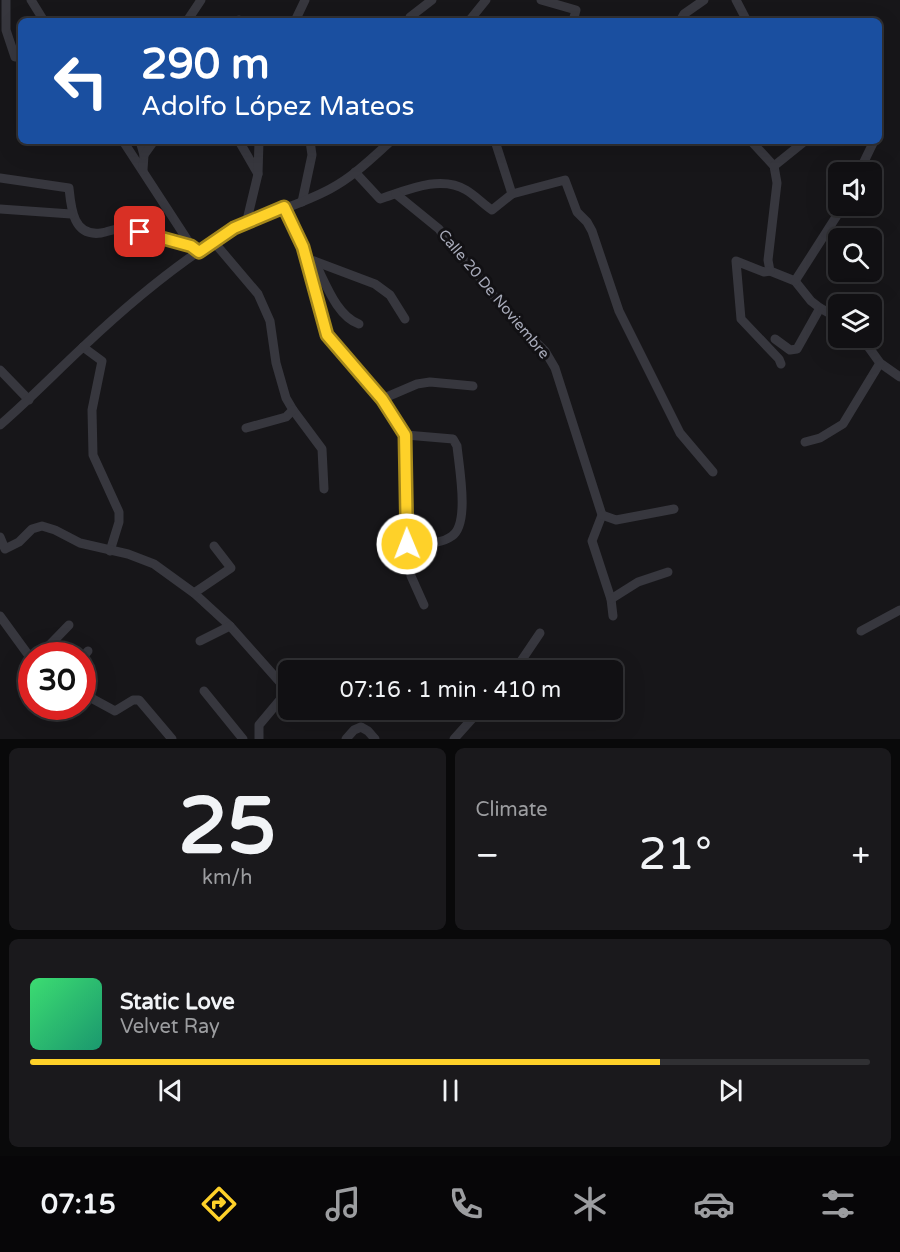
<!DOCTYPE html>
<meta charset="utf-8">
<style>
:root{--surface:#111013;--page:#1a191c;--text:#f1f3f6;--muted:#9c9da0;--line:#303033;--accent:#fed129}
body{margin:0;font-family:"Varela Round",sans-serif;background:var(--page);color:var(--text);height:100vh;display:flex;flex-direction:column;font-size:22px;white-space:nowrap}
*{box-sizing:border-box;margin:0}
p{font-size:20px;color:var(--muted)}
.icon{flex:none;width:33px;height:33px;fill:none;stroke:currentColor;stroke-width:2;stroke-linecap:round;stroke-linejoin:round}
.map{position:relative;height:739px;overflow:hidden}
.side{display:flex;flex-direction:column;gap:9px;padding:9px;background:#09090a;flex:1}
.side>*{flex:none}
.guide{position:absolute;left:18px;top:18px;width:864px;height:126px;border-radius:9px;box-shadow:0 6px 24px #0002,0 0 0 2px var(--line);background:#1a4fa0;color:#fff;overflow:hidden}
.tools{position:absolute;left:828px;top:162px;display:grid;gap:12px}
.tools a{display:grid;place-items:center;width:54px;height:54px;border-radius:9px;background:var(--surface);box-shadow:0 6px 24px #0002,0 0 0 2px var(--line);font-size:30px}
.speed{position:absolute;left:18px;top:642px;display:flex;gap:12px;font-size:30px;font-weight:700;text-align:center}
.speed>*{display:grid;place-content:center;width:78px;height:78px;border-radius:50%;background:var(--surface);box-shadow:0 6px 24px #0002,0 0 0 2px var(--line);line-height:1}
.speed .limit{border:9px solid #d22;background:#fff;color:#111}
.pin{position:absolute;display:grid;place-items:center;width:51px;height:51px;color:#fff;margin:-26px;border-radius:12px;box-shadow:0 3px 9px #0006}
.me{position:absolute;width:66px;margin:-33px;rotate:359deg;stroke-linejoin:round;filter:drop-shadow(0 0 4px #0008)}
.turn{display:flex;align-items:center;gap:21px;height:126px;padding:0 24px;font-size:27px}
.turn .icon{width:78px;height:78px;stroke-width:2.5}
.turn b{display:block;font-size:42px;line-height:51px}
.big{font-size:45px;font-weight:600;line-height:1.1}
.side .widget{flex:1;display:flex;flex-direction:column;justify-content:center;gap:9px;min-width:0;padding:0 21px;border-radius:9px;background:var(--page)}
.side .dial{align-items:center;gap:0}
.dial b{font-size:78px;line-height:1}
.song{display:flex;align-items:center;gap:18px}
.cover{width:72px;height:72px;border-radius:9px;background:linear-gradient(135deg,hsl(140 70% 55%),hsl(160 70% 35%))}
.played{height:6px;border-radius:3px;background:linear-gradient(90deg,var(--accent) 75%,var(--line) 75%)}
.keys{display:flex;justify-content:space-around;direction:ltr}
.heat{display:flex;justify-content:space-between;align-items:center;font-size:33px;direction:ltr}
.side .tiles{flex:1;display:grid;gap:9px;grid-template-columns:1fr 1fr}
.widget:last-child{grid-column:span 2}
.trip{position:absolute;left:278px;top:660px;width:345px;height:60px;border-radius:9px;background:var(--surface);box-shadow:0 6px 24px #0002,0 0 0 2px var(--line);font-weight:600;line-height:60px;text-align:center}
.tabs{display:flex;height:96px;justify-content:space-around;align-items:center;background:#070608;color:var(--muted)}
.tabs .icon{width:42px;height:42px}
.tabs .active{color:var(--accent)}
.tabs b{font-size:27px;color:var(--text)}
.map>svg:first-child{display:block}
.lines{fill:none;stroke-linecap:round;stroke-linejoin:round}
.minor{stroke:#37373e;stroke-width:9}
.route-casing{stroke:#a5881b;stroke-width:15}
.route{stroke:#fed129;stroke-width:10}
.labels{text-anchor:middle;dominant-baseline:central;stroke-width:6;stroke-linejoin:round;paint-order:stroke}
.street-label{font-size:15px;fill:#a8abba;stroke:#121114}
</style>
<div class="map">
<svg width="900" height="739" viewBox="0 0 900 739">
<rect width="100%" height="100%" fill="#171619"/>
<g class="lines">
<!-- minor -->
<g class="minor">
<polyline points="6,0 6,30 15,57"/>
<polyline points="31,0 44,21"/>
<polyline points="541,0 576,10 573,21"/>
<polyline points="736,0 747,21"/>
<polyline points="410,17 432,0"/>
<polyline points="239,20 241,21"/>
<polyline points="187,21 201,0"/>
<polyline points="295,21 305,0"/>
<polyline points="469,21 486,0"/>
<polyline points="680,21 684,14 704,0"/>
<polyline points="123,141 192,247"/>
<polyline points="140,141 144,155 143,170"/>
<polyline points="239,141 258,174"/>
<polyline points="495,141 512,194"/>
<polyline points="751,141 774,166 777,183 768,260 770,271 795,281 811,301 820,308 838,318"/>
<polyline points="144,155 154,141"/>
<polyline points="774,166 805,141"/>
<path d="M355 172 380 199C405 191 440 174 466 190 476 196 483 204 492 210L512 194 565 180 577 212 587 222 592 231 619 311 680 433 713 472"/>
<polyline points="859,172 874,141"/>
<path d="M0 178 69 188C71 208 73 237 101 233 108 232 116 228 124 228 146 230 170 240 191 246"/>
<polyline points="396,194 439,229 454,251 472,268 512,319 545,351 555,368 602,515 592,541 611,599 613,616"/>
<polyline points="302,202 312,155 310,141"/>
<polyline points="284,207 303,247 327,335 382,399 406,435 407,544 411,576 424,605"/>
<polyline points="0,209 71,214"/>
<polyline points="246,224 258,174 259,141"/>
<polyline points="213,241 258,294 270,321 276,363 286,398 293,410 322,449 324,489"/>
<polyline points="314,261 375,284 390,295 405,319"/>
<path d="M314 261C325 281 336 316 359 324"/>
<polyline points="770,271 764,272 736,261 741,319 779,359 781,364"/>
<polyline points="795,281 843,206"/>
<polyline points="862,338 880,363 900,377"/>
<polyline points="775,339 790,350 797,349 820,308"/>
<polyline points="83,347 102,361 92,410 93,455 119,512 119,522 110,551"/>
<polyline points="0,370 29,400"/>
<polyline points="382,399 417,384 430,382 473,386"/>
<path d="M0 425C29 400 55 373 83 347 123 309 168 271 214 241 250 217 293 209 330 189 353 177 372 158 391 141"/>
<polyline points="246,428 286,417 293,410"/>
<path d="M406 435 453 439 457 446C459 467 470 524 452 536 440 545 422 543 407 544"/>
<polyline points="805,442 820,438 843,424 880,363"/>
<polyline points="602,515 616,520 674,509"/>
<polyline points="0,537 5,549 19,542 32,529 42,526 55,530 80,543 128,554 154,564 194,593 230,626 286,689 285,694 259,725 259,739"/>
<polyline points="194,593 231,568 214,546"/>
<polyline points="611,599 638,582 668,572"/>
<polyline points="0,616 32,660"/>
<polyline points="861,631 900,610"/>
<polyline points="200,641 230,626"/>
<polyline points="39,656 69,625"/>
<polyline points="82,658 88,651"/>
<polyline points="515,670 540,633"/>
<polyline points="204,691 243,739"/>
<polyline points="82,693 115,711 133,700 139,700 172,739"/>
<polyline points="346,739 354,730 361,727 368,731 375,739"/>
<polyline points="454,739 480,710"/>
</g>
</g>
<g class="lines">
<!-- route casing -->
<g class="route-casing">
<polyline id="route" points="140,232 191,246 199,252 234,228 284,207 303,247 327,335 382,399 405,435 407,544"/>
</g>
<!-- route -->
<use href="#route" class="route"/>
</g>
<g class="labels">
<!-- street labels -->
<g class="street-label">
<text transform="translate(494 294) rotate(50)">Calle 20 De Noviembre</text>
</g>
</g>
</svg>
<div class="tools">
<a><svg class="icon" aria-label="sound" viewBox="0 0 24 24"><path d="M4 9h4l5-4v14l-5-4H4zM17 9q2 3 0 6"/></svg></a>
<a><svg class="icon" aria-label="search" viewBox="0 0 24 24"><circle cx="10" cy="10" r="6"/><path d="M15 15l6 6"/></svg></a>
<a><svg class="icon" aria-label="layers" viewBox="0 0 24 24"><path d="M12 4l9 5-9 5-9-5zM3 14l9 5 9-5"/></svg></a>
</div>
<div class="speed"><div class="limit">30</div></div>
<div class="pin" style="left:140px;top:232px;background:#d93025"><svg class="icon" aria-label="arrive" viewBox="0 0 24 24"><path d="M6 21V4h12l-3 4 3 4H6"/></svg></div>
<svg class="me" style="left:407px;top:544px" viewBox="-20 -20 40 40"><circle r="17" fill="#fed129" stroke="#fff" stroke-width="3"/><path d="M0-11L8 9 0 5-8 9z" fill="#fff"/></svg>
<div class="trip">07:16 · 1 min · 410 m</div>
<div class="guide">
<div class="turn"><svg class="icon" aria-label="left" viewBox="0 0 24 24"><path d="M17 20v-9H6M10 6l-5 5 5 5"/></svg><div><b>290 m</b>Adolfo López Mateos</div></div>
</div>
</div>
<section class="side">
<div class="tiles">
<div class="widget dial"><b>25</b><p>km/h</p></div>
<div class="widget"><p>Climate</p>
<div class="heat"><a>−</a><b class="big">21°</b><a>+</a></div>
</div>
<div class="widget">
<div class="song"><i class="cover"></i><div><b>Static Love</b><p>Velvet Ray</p></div></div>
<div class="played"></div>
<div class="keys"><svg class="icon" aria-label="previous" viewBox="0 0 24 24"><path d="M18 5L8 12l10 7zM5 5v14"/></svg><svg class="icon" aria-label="pause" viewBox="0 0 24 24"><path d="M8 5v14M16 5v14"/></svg><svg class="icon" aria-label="next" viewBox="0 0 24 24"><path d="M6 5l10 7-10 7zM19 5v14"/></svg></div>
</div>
</div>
</section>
<nav class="tabs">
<b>07:15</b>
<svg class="icon active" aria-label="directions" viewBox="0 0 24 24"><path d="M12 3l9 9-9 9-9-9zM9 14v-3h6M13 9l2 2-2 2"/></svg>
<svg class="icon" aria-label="music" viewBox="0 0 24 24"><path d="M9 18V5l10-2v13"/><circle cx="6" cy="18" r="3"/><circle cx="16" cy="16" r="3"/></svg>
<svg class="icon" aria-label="phone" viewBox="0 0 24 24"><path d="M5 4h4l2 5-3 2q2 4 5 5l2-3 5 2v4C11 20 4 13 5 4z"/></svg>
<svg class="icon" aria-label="climate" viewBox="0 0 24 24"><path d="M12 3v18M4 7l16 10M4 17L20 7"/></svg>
<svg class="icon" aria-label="car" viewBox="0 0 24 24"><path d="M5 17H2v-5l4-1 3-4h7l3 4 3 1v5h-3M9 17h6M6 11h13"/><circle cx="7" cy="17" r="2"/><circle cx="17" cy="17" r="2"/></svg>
<svg class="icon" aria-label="filters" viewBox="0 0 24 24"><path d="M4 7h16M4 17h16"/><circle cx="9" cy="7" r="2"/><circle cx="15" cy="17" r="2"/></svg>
</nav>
